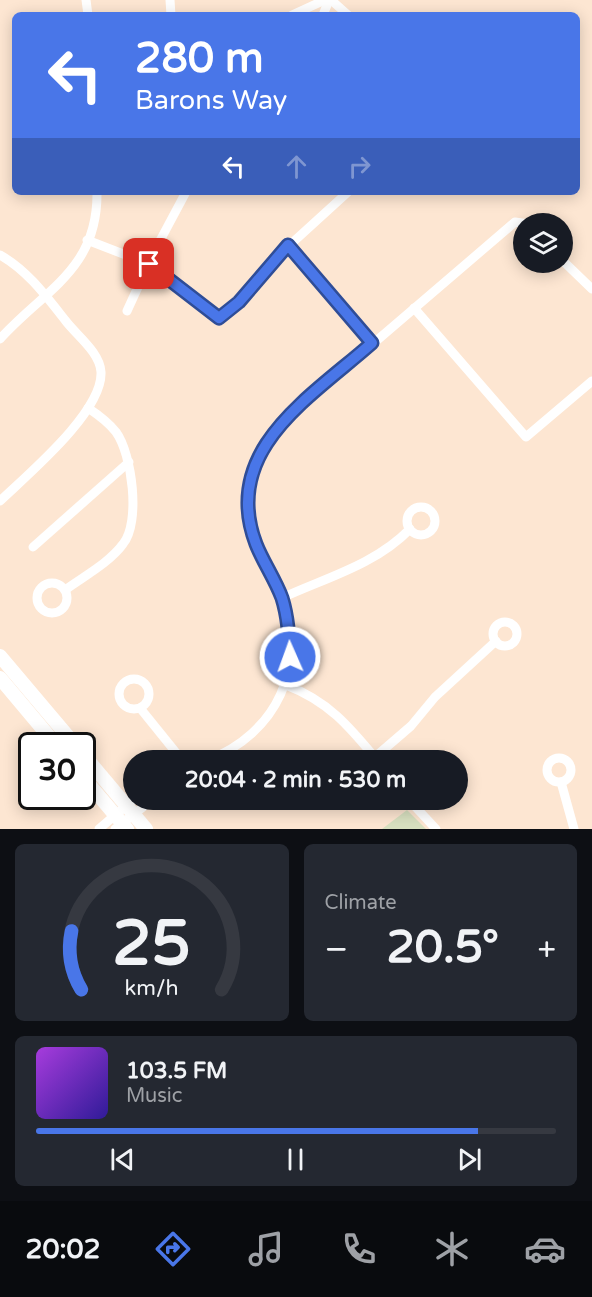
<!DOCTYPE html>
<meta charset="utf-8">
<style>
:root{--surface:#171b24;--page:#242831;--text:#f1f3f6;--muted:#9ea1a6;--line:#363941;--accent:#4976e8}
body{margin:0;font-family:"Varela Round",sans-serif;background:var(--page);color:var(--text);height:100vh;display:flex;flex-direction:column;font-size:22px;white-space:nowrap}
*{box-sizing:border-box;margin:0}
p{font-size:20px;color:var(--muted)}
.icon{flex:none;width:33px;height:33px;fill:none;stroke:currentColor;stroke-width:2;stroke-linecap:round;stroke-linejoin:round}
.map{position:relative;height:829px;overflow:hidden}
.drawer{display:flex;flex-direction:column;gap:15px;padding:15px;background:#0d0f14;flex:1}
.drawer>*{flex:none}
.guide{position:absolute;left:12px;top:12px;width:568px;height:183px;border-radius:9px;box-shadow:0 3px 15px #0003;background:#4976e8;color:#fff;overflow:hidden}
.fabs{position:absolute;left:513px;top:213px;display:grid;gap:12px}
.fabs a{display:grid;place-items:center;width:60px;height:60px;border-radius:50%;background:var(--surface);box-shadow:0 3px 15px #0003;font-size:30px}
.speed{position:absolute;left:18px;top:732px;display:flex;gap:12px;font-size:30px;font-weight:700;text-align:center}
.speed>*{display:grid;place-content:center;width:78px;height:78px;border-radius:50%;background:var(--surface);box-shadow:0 3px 15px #0003;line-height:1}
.speed .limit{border:3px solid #111;border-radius:9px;background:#fff;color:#111}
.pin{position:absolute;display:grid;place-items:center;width:51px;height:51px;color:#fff;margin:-26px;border-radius:12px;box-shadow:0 3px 9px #0006}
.me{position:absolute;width:66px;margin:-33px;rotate:358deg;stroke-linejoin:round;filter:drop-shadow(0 0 4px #0008)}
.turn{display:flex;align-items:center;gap:21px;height:126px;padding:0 24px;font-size:27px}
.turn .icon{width:78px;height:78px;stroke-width:2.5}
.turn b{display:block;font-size:42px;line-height:51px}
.lanes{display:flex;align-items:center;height:57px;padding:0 24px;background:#0003;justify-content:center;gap:30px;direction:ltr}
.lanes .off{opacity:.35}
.big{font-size:45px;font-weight:700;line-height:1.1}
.drawer .widget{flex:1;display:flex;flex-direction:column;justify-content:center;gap:9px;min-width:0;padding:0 21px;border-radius:9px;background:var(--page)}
.drawer .dial{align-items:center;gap:0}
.dial svg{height:156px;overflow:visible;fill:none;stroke:var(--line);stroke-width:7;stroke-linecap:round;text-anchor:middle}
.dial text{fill:var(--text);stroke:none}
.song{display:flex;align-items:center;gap:18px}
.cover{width:72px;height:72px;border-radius:9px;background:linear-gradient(135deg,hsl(280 70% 55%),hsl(250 70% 35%))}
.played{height:6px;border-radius:3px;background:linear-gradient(90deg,var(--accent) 85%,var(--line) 85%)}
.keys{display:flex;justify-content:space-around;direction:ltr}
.heat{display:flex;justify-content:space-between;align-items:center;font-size:33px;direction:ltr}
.drawer .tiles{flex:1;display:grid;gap:15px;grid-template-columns:1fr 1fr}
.widget:last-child{grid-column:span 2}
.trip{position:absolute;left:123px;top:750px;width:345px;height:60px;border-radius:30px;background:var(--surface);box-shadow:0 3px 15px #0003;font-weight:700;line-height:60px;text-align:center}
.tab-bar{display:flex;height:96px;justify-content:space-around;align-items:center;background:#090b0e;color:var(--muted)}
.tab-bar .icon{width:42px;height:42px}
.tab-bar .current{color:var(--accent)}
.tab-bar b{font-size:27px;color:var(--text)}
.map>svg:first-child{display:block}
.green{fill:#d8e0c0}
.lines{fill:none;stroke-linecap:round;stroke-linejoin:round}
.minor{stroke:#fff;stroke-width:9}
.secondary{stroke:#fff;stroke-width:14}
.route-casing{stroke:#2f4d97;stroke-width:15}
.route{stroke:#4976e8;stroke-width:10}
</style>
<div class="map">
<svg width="592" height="829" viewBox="0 0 592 829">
<rect width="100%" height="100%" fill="#fde6d2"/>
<!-- green -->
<polygon class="green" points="407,810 426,829 382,829"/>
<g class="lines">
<!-- minor -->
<g class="minor">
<polyline points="86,0 88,15"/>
<polyline points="170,0 171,15"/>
<polyline points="331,0 348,15"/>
<polyline points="292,15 325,0"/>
<polyline points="323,15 329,0"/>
<polyline points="87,240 149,264 219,318 239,302 281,253 348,192"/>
<polyline points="288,245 372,343"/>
<path d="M0 255C27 270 46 296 65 320 76 335 100 352 101 372 103 412 27 475 0 501"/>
<polyline points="562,260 592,289"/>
<polyline points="414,308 526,437 592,381"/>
<polyline points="127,311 155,250 186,192"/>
<path d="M0 339C44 290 98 270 97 192"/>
<circle cx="421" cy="521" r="14"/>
<polyline points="33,547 129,462"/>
<circle cx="52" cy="598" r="15"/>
<path d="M65 590C84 576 109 563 123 544 141 522 132 454 116 432 109 423 97 414 88 408"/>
<path d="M282 598C325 578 375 565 410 529"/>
<circle cx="505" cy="634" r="12"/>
<circle cx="134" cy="694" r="15"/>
<path d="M286 685C328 701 349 726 377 760"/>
<polyline points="140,708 182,760"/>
<polyline points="375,757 411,726 435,697 496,641"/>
<circle cx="559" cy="770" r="12"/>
<path d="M208 760C276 734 309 666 281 596 265 557 242 523 249 479 252 456 270 437 284 420L515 222 529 224"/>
<polyline points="561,782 574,829"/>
<polyline points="409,800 436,829"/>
<polyline points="99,829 134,799"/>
<polyline points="115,829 152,800"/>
</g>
<!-- secondary -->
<g class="secondary">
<polyline points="0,656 76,746"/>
<polyline points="0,678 57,746"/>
<polyline points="82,753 146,829"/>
<polyline points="82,776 127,829"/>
</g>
</g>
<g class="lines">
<!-- route casing -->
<g class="route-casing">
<path id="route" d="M149 264 219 318 239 302 288 245 372 343C311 397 220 450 256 544 263 562 275 579 282 598 288 617 289 637 290 657"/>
</g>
<!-- route -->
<use href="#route" class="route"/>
</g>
</svg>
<div class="fabs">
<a><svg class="icon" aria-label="layers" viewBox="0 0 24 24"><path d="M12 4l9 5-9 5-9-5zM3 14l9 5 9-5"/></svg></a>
</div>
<div class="speed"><div class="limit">30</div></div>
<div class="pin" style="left:149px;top:264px;background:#d93025"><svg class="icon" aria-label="arrive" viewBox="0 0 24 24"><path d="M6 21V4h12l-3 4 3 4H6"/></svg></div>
<svg class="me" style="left:290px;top:657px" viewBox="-20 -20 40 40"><circle r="17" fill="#4976e8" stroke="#fff" stroke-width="3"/><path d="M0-11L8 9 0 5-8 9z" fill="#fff"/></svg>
<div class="trip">20:04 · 2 min · 530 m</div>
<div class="guide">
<div class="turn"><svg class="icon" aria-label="left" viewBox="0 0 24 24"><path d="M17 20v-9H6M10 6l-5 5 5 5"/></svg><div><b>280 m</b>Barons Way</div></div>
<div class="lanes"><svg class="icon" aria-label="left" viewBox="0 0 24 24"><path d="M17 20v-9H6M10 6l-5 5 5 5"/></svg><svg class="icon off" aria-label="ahead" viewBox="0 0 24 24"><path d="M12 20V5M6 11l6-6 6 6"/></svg><svg class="icon off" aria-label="right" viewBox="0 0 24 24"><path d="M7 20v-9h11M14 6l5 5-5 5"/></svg></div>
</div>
</div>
<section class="drawer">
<div class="tiles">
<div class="widget dial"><svg viewBox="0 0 100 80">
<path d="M14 69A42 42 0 1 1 86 69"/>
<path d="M14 69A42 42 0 0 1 9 39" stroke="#4976e8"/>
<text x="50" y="56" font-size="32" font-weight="700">25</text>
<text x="50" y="72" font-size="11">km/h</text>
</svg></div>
<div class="widget"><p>Climate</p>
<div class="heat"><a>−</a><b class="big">20.5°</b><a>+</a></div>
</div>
<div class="widget">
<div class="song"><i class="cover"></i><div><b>103.5 FM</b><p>Music</p></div></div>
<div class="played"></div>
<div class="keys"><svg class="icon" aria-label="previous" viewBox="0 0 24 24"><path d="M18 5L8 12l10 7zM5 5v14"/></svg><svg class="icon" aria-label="pause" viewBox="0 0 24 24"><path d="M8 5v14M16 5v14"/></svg><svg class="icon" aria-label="next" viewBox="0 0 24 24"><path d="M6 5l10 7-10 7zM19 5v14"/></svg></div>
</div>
</div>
</section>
<nav class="tab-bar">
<b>20:02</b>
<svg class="icon current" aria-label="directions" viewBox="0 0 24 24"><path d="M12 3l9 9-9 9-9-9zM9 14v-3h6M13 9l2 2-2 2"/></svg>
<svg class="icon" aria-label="music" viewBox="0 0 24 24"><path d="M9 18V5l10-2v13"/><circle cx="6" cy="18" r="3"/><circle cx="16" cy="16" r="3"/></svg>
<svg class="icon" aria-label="phone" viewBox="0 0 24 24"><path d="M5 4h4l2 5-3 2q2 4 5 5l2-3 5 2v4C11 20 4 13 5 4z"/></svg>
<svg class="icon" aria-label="climate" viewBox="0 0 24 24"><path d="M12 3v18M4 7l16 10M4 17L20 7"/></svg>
<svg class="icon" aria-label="car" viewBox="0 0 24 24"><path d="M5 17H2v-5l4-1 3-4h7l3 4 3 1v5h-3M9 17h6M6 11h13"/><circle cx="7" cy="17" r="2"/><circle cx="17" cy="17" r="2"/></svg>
</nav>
